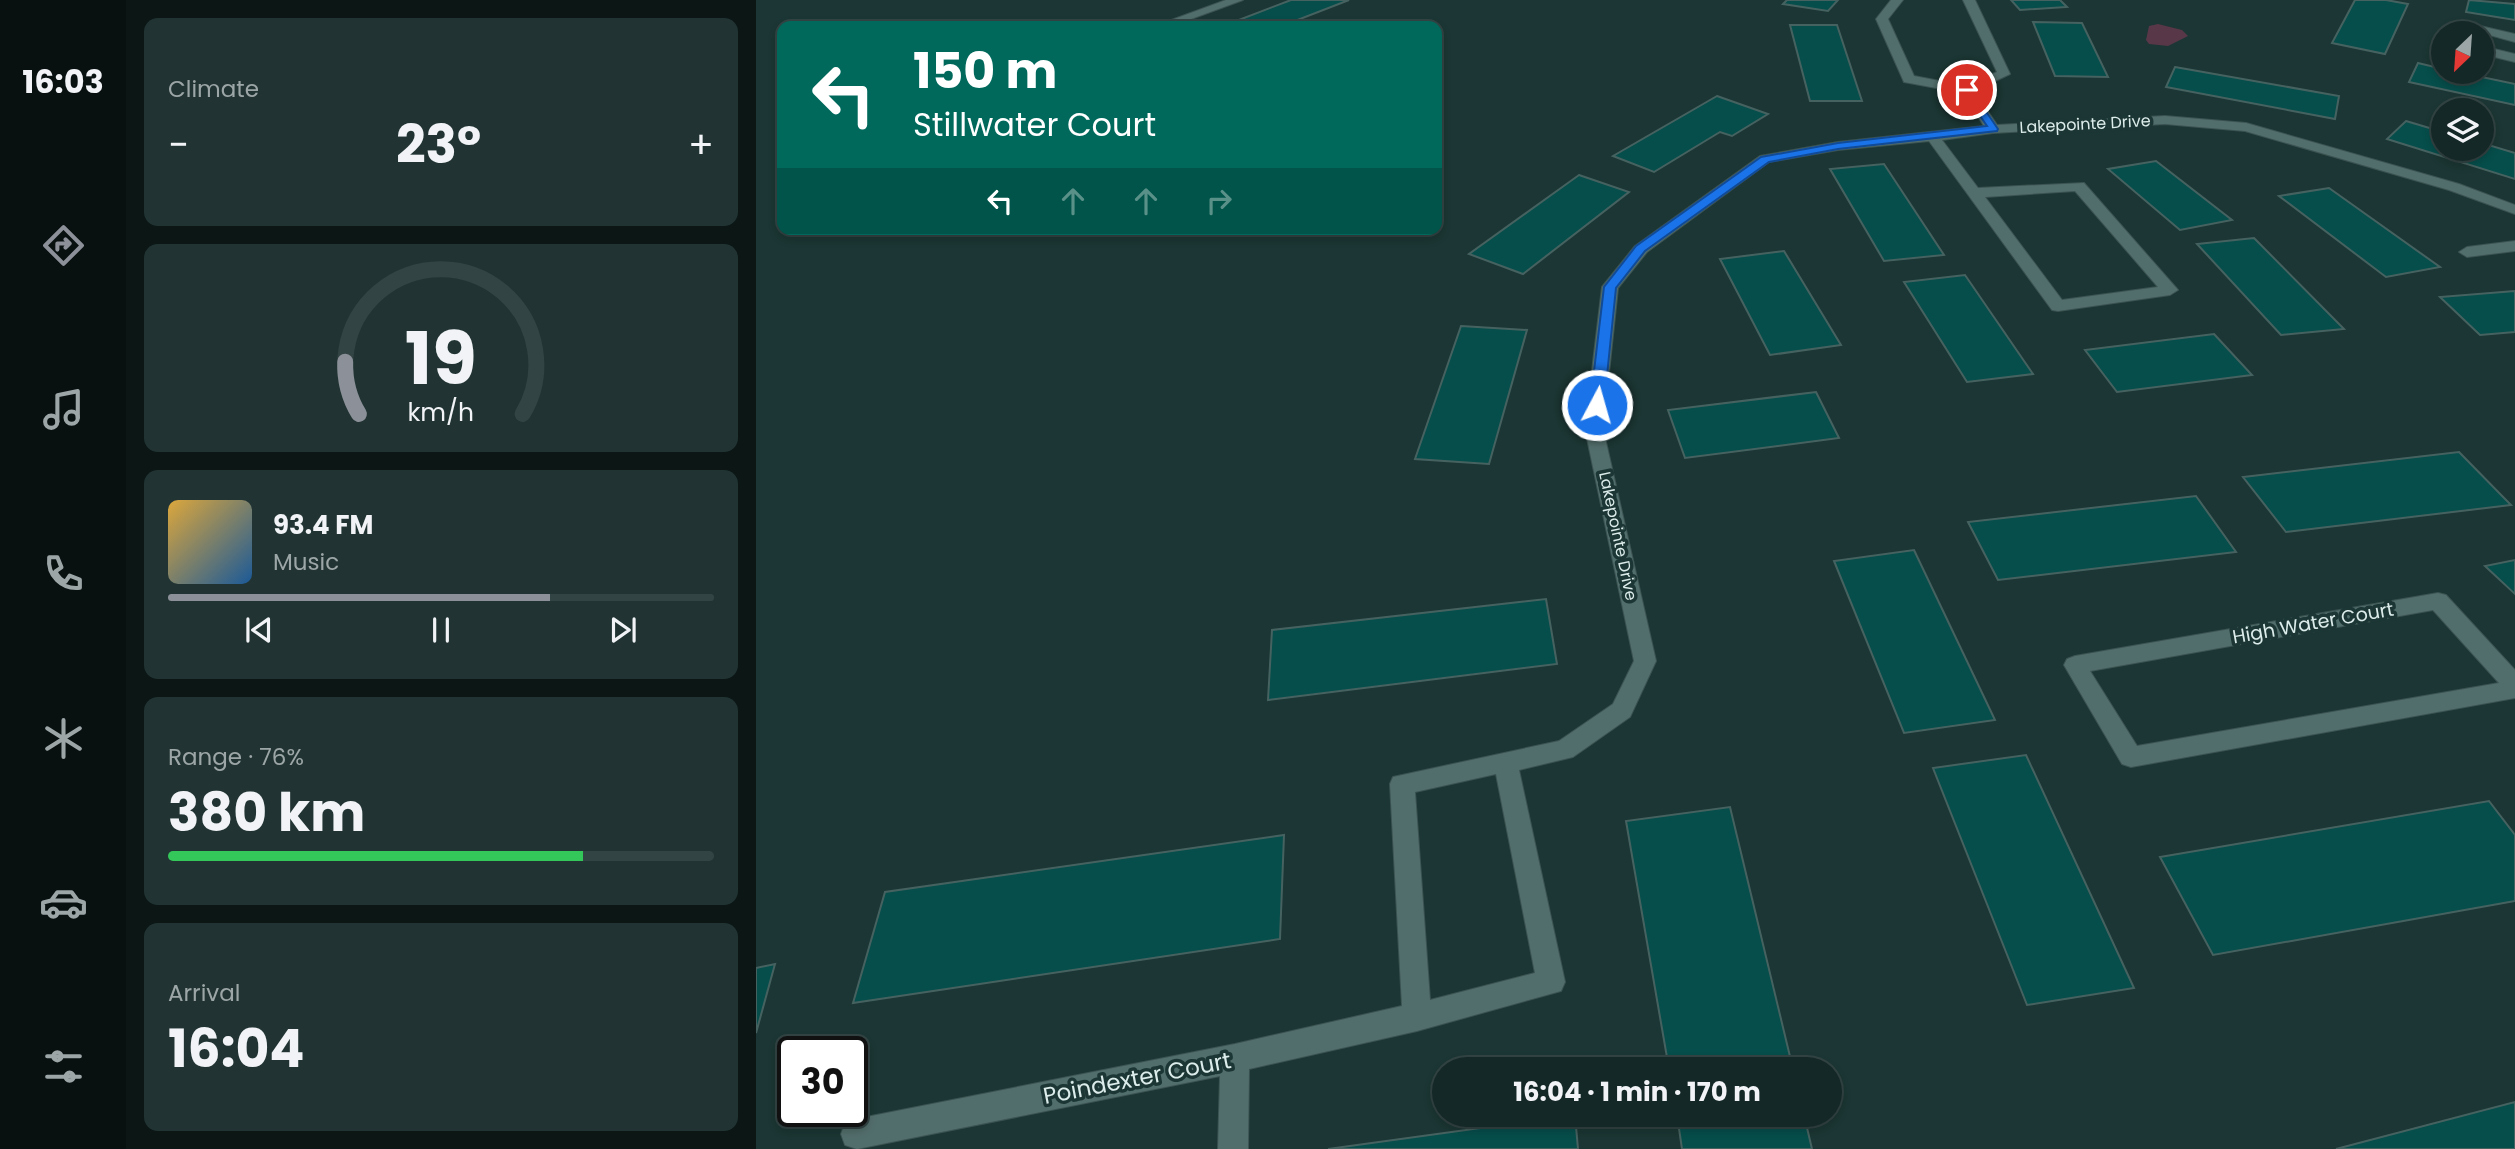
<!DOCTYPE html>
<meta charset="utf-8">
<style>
:root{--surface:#142827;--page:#213433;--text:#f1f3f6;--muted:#9da6a7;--line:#344;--accent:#8c9099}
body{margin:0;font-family:Poppins,sans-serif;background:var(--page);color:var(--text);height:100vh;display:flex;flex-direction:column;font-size:26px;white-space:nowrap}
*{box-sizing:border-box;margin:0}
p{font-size:23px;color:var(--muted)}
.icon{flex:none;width:38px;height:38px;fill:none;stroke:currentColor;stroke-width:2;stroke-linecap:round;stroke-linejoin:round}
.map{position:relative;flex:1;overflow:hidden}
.details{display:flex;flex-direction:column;gap:18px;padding:18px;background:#0b1615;width:630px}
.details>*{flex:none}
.top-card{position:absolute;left:21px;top:21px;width:665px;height:214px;border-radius:14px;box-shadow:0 4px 10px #0003,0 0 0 2px var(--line);background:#00695c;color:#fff;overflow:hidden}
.needle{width:46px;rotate:205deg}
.controls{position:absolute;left:1675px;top:21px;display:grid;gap:14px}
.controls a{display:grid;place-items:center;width:63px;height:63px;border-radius:50%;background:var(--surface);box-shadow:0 4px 10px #0003,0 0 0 2px var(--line);font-size:35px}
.speed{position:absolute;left:21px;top:1036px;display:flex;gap:14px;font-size:35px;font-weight:700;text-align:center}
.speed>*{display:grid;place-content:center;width:91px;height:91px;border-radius:50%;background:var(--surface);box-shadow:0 4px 10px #0003,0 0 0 2px var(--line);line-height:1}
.speed .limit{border:4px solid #111;border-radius:10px;background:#fff;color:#111}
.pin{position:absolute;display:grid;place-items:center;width:60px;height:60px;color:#fff;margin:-30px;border:4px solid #fff;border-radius:50%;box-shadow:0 2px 7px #0007}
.me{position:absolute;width:77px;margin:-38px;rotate:6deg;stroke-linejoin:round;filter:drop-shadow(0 0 5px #0008)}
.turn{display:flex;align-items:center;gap:24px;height:147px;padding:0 21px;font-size:32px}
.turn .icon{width:91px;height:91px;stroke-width:2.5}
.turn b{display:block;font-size:49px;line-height:60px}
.lanes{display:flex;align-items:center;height:66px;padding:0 21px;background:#0003;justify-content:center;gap:35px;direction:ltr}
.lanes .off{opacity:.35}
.big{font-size:52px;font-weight:700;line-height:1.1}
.details .card{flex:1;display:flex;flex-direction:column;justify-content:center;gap:10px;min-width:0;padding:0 24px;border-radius:14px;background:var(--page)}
.details .dial{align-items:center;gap:0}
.dial svg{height:182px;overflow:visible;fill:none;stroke:var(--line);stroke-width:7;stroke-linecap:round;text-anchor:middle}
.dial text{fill:var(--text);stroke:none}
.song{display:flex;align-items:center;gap:21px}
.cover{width:84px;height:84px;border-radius:10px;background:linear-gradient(135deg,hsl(40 70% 55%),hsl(210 70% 35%))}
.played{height:7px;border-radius:4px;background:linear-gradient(90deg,var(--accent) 70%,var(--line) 70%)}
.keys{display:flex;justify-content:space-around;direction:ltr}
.heat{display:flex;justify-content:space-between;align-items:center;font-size:38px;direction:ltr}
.charge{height:10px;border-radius:5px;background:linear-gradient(90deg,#34c759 76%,var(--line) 0)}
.trip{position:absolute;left:676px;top:1057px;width:410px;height:70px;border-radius:35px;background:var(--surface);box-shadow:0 4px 10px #0003,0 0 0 2px var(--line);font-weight:700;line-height:70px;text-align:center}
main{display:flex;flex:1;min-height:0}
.tab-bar{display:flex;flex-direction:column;width:126px;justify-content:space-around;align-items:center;background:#081010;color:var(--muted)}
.tab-bar .icon{width:49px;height:49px}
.tab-bar .on{color:var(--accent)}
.tab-bar b{font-size:32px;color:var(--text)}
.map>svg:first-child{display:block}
.green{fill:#583749}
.building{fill:#064e4b;stroke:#466260;stroke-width:2}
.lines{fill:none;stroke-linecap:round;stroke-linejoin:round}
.minor-casing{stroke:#3b5352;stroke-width:2}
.minor{fill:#526e6c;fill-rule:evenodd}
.route{fill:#1a73e8;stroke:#114b97;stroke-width:2}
.labels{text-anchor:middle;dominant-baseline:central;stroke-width:7;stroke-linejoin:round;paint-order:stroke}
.far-street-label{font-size:16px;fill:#dcecea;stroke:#1b3634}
.street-label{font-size:19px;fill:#dcecea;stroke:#1b3634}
.near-street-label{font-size:23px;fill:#dcecea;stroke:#1b3634}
</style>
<main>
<nav class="tab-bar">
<b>16:03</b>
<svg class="icon on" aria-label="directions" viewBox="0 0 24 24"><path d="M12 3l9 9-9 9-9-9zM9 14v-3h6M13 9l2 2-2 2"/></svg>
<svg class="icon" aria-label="music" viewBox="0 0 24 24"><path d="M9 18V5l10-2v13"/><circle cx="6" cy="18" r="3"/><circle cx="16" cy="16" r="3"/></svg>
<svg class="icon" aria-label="phone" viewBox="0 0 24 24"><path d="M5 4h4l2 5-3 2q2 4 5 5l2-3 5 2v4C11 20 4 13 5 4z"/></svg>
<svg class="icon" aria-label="climate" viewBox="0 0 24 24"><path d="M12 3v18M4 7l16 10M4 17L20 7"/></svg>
<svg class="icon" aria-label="car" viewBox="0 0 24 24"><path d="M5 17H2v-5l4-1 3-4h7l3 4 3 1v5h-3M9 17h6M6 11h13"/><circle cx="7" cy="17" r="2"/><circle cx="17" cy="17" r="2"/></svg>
<svg class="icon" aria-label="filters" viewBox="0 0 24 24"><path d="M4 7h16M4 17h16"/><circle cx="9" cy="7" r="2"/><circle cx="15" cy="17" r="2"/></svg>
</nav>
<section class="details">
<div class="card"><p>Climate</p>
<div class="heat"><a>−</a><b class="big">23°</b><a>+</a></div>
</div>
<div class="card dial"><svg viewBox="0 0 100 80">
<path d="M14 69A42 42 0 1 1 86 69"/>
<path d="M14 69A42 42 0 0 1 8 46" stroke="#8c9099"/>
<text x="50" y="56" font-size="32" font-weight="700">19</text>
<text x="50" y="72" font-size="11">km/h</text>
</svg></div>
<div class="card">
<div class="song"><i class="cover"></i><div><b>93.4 FM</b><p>Music</p></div></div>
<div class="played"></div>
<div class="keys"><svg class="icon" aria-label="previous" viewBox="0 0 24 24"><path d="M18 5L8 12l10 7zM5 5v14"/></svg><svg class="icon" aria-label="pause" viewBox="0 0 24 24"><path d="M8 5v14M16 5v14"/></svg><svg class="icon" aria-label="next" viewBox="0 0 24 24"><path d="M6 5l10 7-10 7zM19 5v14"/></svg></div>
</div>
<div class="card"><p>Range · 76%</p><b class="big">380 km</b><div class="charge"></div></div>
<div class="card"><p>Arrival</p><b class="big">16:04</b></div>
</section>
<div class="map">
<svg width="1759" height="1149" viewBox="0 0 1759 1149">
<rect width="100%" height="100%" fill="#1b3634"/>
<!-- green -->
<polygon class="green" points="1402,24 1426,30 1432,36 1412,46 1393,44 1390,40 1393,26"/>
<!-- building -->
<g class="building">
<polygon points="535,0 593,0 526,26 484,26 475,23"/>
<polygon points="1031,0 1082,0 1072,11 1027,4"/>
<polygon points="1255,0 1304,0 1311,7 1264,10"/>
<polygon points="1599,0 1630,0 1652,4 1629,54 1576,43"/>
<polygon points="1713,0 1759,4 1759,20 1710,12"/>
<polygon points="1277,22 1326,23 1352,77 1299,76"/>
<polygon points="1034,25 1081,25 1106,101 1054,101"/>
<polygon points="1662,63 1687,69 1687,72 1702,72 1759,84 1759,105 1653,82"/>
<polygon points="1419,67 1583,96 1579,119 1410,87"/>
<polygon points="961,96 1012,114 976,136 964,132 898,172 857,156"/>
<polygon points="1650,121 1687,132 1687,149 1726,149 1726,143 1759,153 1759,179 1631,139"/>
<polygon points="1400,161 1476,220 1424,230 1352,169"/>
<polygon points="1128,164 1188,255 1128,261 1074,169"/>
<polygon points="823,175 873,192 767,274 713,254"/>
<polygon points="1573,188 1684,267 1630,277 1523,196"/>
<polygon points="1498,238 1588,329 1525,335 1441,244"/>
<polygon points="1028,251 1085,345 1014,355 964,259"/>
<polygon points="1209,275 1277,374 1211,382 1148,282"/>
<polygon points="1759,291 1759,332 1724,335 1684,297"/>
<polygon points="705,326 771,330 733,464 659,459"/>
<polygon points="1458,334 1496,375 1361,392 1329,350"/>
<polygon points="1060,392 1083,438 929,458 912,410"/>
<polygon points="1703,452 1755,505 1530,532 1487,477"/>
<polygon points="1440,496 1480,552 1242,580 1212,522"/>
<polygon points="1158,550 1239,720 1148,733 1078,561"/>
<polygon points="1759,560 1759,594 1729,566"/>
<polygon points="790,599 801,664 512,700 516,630"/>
<polygon points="1270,755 1378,988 1271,1005 1177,768"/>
<polygon points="1733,801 1759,835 1759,901 1457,955 1404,857"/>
<polygon points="974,807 1037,1069 913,1069 870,821"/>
<polygon points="528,835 524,939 97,1003 129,892"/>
<polygon points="19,964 0,1033 0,968"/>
<polygon points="1759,1102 1759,1149 1580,1149"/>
<polygon points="819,1115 822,1149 572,1149"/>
<polygon points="921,1115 1048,1115 1056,1149 926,1149"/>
</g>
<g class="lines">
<!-- minor casing -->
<g class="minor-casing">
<g id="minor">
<polygon points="470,0 487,0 416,26 399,26"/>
<path d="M1135 0H1147L1132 19 1158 76 1210 86 1241 72 1207 0H1219L1254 74 1218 91 1241 125 1409 116 1490 123 1703 184 1759 205V214L1693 190 1489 131 1409 124 1237 133 1186 140 1222 188 1328 183 1422 290 1414 295 1302 311 1296 310 1173 141 1082 150 1013 162 891 252 862 288 847 429 900 661 874 717 817 757 763 770 809 982 805 991 661 1031 493 1069 492 1149H462L464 1076 101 1149 89 1145 85 1134 89 1123 100 1119 479 1044 646 1006 634 784 637 777 803 741 857 704 878 661 829 429 846 287 879 246 1004 156 1082 142 1228 126 1207 93 1148 82 1120 19ZM1319 191 1402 287 1306 300 1229 197ZM740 774 779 973 674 1000 659 792Z"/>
<polygon points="1720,25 1759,34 1759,42 1726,33 1711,33"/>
<polygon points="1726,46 1759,54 1759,62 1726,54"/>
<polygon points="1759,241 1759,251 1711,257 1703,252 1711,247"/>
<path d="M1682 593 1690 595 1759 670V698L1375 767 1366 764 1308 665 1311 659 1319 656ZM1677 610 1743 683 1381 746 1334 671Z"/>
</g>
</g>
<!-- minor -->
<use href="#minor" class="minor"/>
</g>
<!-- route -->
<polygon class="route" points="1207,88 1214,88 1242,129 1241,131 1082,149 1013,162 889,251 860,288 848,405 841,410 836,408 834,405 848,287 880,246 1005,157 1082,143 1231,126 1206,90"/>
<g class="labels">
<!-- far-street labels -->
<g class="far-street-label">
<text transform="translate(1329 124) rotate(-3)">Lakepointe Drive</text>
<text transform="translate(862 536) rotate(78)">Lakepointe Drive</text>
</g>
<!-- street labels -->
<g class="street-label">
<text transform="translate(1557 623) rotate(-10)">High Water Court</text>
</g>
<!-- near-street labels -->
<g class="near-street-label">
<text transform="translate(381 1078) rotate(-11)">Poindexter Court</text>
</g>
</g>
</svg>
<div class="controls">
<a><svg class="needle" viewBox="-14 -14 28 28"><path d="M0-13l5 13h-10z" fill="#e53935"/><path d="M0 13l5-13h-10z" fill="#9da6a7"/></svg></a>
<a><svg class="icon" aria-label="layers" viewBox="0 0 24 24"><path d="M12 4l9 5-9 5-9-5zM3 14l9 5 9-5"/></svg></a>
</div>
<div class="speed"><div class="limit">30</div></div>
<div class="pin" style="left:1211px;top:90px;background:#d93025"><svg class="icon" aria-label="arrive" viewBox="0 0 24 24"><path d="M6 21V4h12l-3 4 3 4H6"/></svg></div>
<svg class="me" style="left:841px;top:405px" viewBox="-20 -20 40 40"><circle r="17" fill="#1a73e8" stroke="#fff" stroke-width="3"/><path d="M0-11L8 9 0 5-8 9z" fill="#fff"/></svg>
<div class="trip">16:04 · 1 min · 170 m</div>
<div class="top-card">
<div class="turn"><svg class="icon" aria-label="left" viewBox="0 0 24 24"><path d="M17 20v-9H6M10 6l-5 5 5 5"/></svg><div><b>150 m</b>Stillwater Court</div></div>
<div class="lanes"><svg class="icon" aria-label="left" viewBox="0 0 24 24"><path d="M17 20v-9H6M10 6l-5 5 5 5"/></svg><svg class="icon off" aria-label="ahead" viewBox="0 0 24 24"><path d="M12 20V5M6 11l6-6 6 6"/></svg><svg class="icon off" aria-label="ahead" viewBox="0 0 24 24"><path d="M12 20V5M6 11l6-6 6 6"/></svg><svg class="icon off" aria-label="right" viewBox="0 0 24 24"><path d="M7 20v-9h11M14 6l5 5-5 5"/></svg></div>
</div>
</div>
</main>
